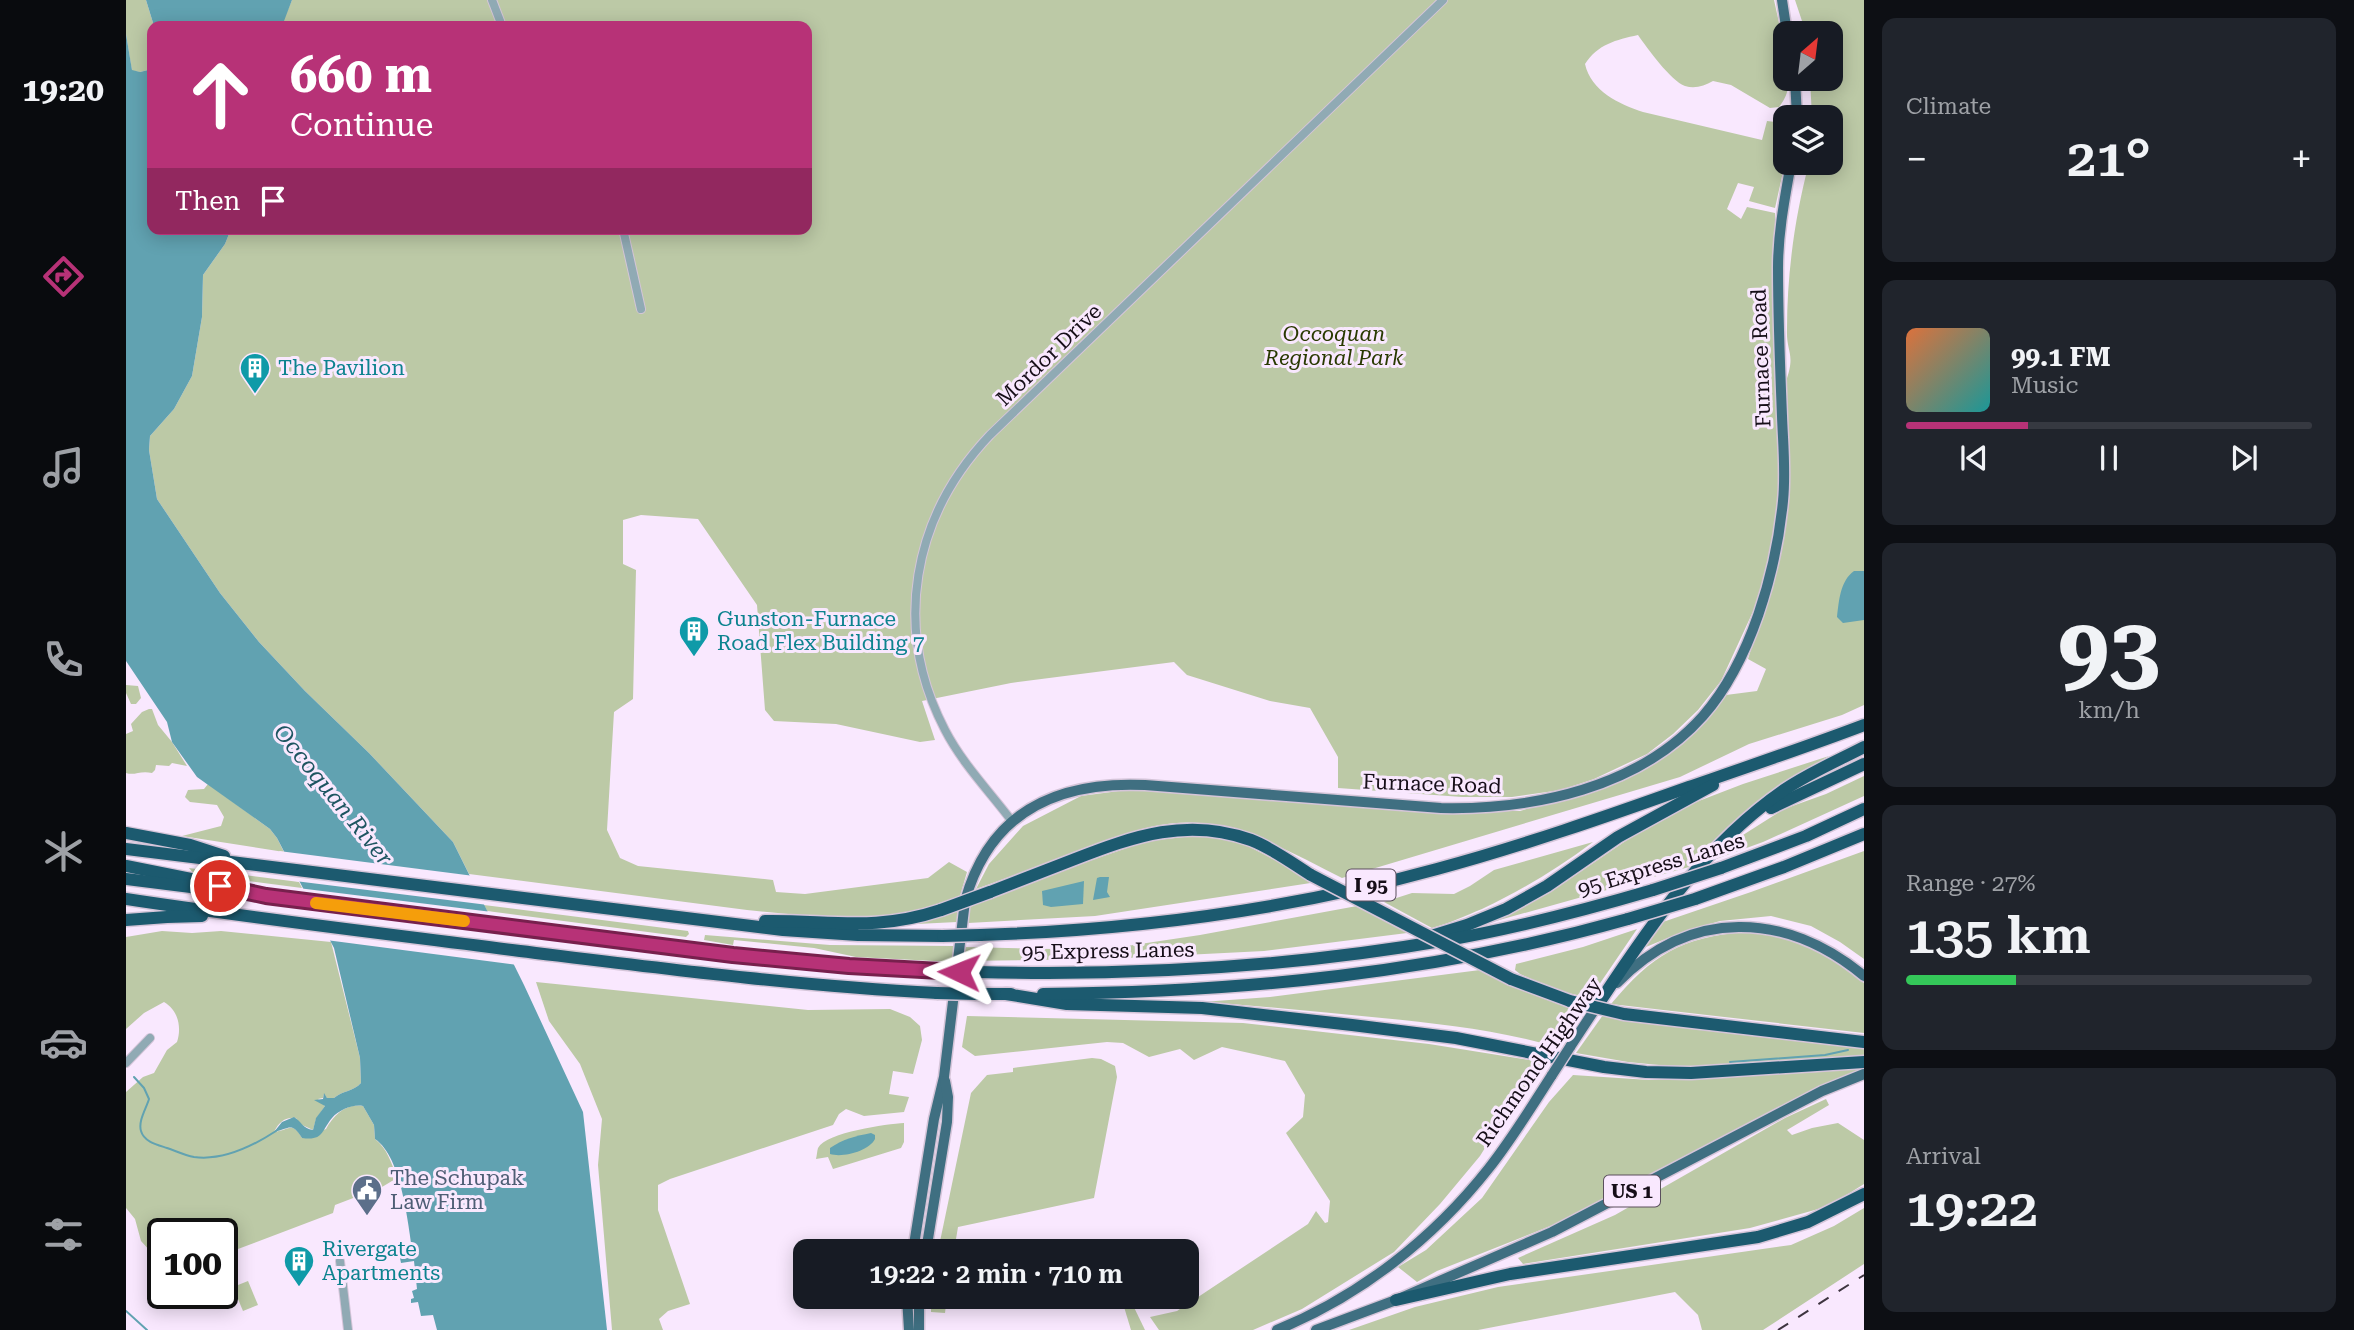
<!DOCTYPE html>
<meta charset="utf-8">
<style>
:root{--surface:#171b24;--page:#20242c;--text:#f1f3f6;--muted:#9ea1a6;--line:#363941;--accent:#b73277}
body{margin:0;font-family:"Roboto Serif",serif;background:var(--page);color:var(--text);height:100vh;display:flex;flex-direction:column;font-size:26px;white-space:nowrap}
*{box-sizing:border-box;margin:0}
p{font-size:23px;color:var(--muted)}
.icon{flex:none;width:38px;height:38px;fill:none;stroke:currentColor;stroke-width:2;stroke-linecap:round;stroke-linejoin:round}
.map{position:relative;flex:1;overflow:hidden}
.drawer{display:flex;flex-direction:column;gap:18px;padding:18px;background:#0d0f14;width:490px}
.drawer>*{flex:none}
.hud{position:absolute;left:21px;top:21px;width:665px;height:214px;border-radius:14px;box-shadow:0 4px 18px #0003;background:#b73277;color:#fff;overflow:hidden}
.needle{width:46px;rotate:28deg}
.buttons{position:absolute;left:1647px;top:21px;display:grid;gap:14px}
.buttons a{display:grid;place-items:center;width:70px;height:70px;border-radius:14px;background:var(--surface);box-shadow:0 4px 18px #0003;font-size:35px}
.speed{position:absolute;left:21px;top:1218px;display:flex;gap:14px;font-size:35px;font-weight:700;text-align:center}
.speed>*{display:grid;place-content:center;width:91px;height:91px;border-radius:50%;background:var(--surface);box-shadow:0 4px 18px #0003;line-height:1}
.speed .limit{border:4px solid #111;border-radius:10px;background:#fff;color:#111}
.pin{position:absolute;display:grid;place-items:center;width:60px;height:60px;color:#fff;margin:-30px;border:4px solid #fff;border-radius:50%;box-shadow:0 2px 7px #0007}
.me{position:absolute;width:77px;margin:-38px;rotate:272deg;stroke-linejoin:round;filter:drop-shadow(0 0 5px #0008)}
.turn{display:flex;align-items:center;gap:24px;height:147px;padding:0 28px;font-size:32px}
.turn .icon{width:91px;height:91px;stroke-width:2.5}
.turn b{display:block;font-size:49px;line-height:60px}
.then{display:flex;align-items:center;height:66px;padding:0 28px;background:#0003;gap:14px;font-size:26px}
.big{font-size:52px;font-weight:600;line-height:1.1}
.drawer .card{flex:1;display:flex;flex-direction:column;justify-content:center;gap:10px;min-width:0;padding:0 24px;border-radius:14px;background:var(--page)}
.drawer .dial{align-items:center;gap:0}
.dial b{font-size:91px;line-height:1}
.song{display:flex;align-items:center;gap:21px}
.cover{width:84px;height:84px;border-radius:10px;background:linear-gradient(135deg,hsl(20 70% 55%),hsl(180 70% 35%))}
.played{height:7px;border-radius:4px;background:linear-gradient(90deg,var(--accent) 30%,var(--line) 30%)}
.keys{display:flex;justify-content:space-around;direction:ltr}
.heat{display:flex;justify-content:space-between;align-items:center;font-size:38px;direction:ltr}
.charge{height:10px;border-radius:5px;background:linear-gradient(90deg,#34c759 27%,var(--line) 0)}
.trip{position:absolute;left:667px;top:1239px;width:406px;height:70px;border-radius:14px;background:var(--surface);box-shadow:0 4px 18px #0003;font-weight:600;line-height:70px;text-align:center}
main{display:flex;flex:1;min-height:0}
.menu{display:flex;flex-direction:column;width:126px;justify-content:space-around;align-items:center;background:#090b0e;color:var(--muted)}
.menu .icon{width:49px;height:49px}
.menu .current{color:var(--accent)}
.menu b{font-size:32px;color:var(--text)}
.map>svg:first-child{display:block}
.green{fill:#bcc9a6}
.water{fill:#61a2b1}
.pier{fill:#f9e8fe}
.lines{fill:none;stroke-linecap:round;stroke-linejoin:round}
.stream{stroke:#61a2b1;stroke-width:2}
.minor-casing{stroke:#d5c5d9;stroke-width:10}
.major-casing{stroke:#d5c5d9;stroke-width:13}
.highway-casing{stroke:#d5c5d9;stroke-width:15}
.minor{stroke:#90aab4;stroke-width:8}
.major{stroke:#3f6f81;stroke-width:10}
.highway{stroke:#1c5a6f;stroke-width:12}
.rail{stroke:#3e3440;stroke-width:2;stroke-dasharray:12 12;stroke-linecap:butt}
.major-bridge-casing{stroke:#d5c5d9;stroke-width:13;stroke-linecap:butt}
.highway-bridge-casing{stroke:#d5c5d9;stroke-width:15;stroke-linecap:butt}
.major-bridge{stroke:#3f6f81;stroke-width:10}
.highway-bridge{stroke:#1c5a6f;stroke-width:12}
.route-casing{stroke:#77204d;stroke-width:18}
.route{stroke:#b73277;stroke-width:12}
.slow{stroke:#f59e0b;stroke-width:12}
.labels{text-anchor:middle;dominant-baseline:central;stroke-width:6;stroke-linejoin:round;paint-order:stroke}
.shield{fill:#f9e8fe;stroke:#5a4f5d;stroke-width:2}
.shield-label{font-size:19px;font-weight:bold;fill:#160e18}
.park-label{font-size:21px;font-style:italic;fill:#293900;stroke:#f9e8fe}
.street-label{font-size:21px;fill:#160e18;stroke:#f9e8fe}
.culture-label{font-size:21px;fill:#0d838f;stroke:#f9e8fe;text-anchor:start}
.service-label{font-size:21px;fill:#4e5e75;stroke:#f9e8fe;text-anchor:start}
.water-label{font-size:23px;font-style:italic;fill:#1e5561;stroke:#f9e8fe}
</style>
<main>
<nav class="menu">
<b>19:20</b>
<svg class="icon current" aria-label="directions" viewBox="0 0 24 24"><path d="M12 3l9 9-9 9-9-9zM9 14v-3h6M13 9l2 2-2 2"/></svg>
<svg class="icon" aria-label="music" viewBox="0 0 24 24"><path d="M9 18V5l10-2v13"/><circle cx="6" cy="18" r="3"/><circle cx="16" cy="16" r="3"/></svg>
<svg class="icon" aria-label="phone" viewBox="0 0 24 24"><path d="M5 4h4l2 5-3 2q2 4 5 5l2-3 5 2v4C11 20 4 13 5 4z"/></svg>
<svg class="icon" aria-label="climate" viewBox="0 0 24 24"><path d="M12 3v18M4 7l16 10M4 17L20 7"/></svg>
<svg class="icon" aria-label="car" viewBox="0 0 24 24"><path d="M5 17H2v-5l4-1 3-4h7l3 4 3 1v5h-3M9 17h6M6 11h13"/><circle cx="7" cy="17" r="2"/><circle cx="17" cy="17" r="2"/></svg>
<svg class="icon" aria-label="filters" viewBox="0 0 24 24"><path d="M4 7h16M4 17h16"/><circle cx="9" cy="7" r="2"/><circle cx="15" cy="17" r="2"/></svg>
</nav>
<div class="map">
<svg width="1738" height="1330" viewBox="0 0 1738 1330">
<rect width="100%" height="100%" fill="#f9e8fe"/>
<!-- green -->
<g class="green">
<polygon points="0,0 20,0 28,26 26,26 26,69 14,72 6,71 0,34"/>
<path d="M166 0H1648L1659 50V79H1662C1663 90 1660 98 1653 107L1644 108 1605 85 1587 81C1578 86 1569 89 1559 86 1545 81 1521 48 1512 35 1490 40 1472 44 1459 64 1465 91 1493 104 1517 112L1636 140 1641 121 1659 123V163L1649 208 1623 201 1628 187 1612 183 1601 209 1615 219 1621 207 1649 213 1653 471 1651 518 1636 592 1595 681 1572 710 1547 734 1521 754 1468 779 1435 790 1386 797H1336L1212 788V757L1184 708 1144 701 1061 675 1048 662 885 683 796 701 809 740 794 742 710 724 648 721 639 710 631 605 572 519 515 515 497 520V564L510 570 507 699 488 712 481 830 494 858 512 866 647 880 650 892 679 894 802 878 823 862 841 872 834 896 808 907 768 916 704 918 621 910 343 874 327 842 243 753 179 691 133 642 94 593 31 499 23 450 24 436 48 409 66 376 76 317 77 275 99 244 105 229H681V26H158L157 21Z"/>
<path d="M1669 0H1738V705L1716 715 1623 744 1554 777 1216 878C1175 857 1134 834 1088 825 1038 815 990 837 945 854 913 866 881 878 850 889L863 864 897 826 955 796 1008 789 1242 808 1394 811 1497 781 1565 736 1600 695 1631 691 1640 669 1622 659 1654 555 1664 494 1660 381C1670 353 1660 353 1661 329 1661 273 1669 216 1683 163H1704V117H1686L1684 79H1704V33H1680Z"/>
<polygon points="0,685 12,686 15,698 10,704 5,704 0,693"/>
<path d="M23 709H26L32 725 46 742 61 766 46 763 43 766 30 765 29 770 26 773C14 770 9 776 0 773V734L7 731 5 724 16 712Z"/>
<polygon points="1703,756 1653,786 1594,837 1563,867 1352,926 1423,893 1529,821 1565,804 1617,784"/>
<polygon points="1738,776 1738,796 1637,842 1590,859 1617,835 1658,809 1700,794"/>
<polygon points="82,784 144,829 151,838 158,852 56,836 95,826 98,817 91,805 64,802 59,797 62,790 78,789"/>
<polygon points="1077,835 1116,843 1191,882 969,916 842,923 844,907 905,881 1021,841"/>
<path d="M1467 842C1431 869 1396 890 1356 909 1339 916 1324 923 1306 928L1258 902 1286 893 1328 894 1344 886 1368 870Z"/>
<polygon points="1738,851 1738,959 1714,942 1685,926 1645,916 1594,921 1559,931 1515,949 1531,924 1625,892"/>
<polygon points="63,868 173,882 176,888 68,874"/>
<polygon points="358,905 562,931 563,934 560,937 361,911"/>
<polygon points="1231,906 1289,932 1138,951 979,959 836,961 839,947 974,950 1074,935"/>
<polygon points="831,910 831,922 791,924"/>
<polygon points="1511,929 1464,998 1429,990 1394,974 1389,970 1390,964 1457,947"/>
<path d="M36 931 66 933 95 931 205 942 234 1058 235 1083C228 1091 216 1091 208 1098H201L198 1094 197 1098 192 1099 199 1106 190 1119 187 1130 174 1124 170 1118C159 1117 153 1122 148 1132 164 1130 166 1121 176 1138L200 1129C208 1115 220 1103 237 1106L248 1125 249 1139C261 1148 266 1164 271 1178L256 1187 209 1205 207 1213 96 1255V1234H37V1277L27 1281 23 1268 25 1252 15 1241 9 1219 0 1208V1092L17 1077 28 1073 41 1050 51 1042C56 1027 52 1010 38 1002L18 1013 0 1029V937Z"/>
<path d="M1620 932 1646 934 1692 949 1738 983V1033L1485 1004C1526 955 1555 937 1620 932Z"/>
<polygon points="579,935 704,945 829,946 828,962 730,957 688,948 608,940 607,945 578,940"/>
<path d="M1354 970 1454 1010 1430 1047C1373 1030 1315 1024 1256 1018 1196 1012 1136 1006 1076 1002L1144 997Z"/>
<polygon points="410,982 682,1010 764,1009 784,1017 794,1026 796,1040 787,1074 767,1071 763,1094 783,1097 778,1112 738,1116 720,1109 713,1114 707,1125 544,1179 532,1185 532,1210 564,1304 542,1311 533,1319 537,1330 486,1330 472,1165 476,1119 454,1064 423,1021"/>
<polygon points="1477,1015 1738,1047 1738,1057 1594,1066 1543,1066 1502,1062 1450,1053"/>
<polygon points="841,1016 1117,1023 1303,1044 1422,1063 1408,1080 1399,1096 1370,1130 1354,1156 1314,1204 1268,1252 1176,1309 1127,1330 1033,1330 1024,1317 1051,1311 1182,1224 1190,1211 1199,1223 1202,1222 1204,1201 1160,1133 1177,1117 1179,1095 1159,1061 1096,1047 1068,1060 1054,1049 1023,1057 997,1043 981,1042 849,1056 836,1047"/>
<polygon points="966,1058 975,1059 989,1066 991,1077 968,1198 832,1227 828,1251 812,1251 845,1093 861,1075 887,1072 887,1068"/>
<polygon points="1738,1066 1738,1070 1719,1076 1687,1091 1437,1221 1311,1271 1291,1282 1272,1267 1300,1250 1356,1198 1423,1102 1447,1075 1523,1080 1692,1072"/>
<polygon points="1700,1099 1703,1105 1661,1130 1666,1135 1686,1128 1712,1123 1738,1140 1738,1184 1703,1206 1624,1228 1397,1264 1392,1258 1489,1215 1659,1118"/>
<path d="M778 1123V1142L775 1148 707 1169 702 1157 690 1159C691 1155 691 1151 692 1148 701 1132 761 1124 778 1123Z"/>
<polygon points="1738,1208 1738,1264 1637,1330 1576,1330 1572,1315 1549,1292 1352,1330 1223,1330 1289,1307 1372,1287 1665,1245 1708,1226"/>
<polygon points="122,1281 132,1305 117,1311 107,1287"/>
<polygon points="805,1297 821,1297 819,1313 805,1312"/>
<polygon points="995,1297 1003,1297 1019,1330 1005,1330"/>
</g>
<!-- water -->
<g class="water">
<polygon points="20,0 166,0 158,21 158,26 28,26"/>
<path d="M0 34 6 70 14 72 26 69V229H105L99 244 77 275 76 317 66 376 48 409 24 436 23 450 31 499 94 593 133 642 179 691 243 753 327 842 398 985 457 1112 481 1330H311L307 1315 295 1316 292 1302 285 1303V1299L288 1298 286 1291 291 1289 288 1261 275 1263 274 1258 287 1255C282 1224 276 1157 249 1139L248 1125 237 1106C227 1104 213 1110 206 1118 195 1131 198 1141 176 1138 166 1122 164 1128 148 1132L156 1122 168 1117C175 1121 177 1129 187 1130L190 1118 199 1106 188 1100 197 1099 198 1093 201 1098H208C216 1091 228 1091 235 1083L234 1058 208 948 151 838 144 829 71 777 46 742 41 722 0 661Z"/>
<path d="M1728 571H1738V620L1717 623 1711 617C1713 601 1714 581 1728 571Z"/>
<polygon points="974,877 983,877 981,892 984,897 967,900 971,878"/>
<polygon points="958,881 957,904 925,907 917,905 916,891"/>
<path d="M745 1133 749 1135V1139C743 1151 717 1158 704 1154V1148C717 1139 730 1136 745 1133Z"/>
</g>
<!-- pier -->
<g class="pier">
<polygon points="153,851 348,876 362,905 169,881"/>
<polygon points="172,888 366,912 392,965 200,940"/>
</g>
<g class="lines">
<!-- stream -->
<g class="stream">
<polyline points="1604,1062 1699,1055 1722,1050"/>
<path d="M8 1077 18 1088 23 1099C20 1109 12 1121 15 1131 18 1142 32 1145 41 1148 50 1151 58 1155 68 1157 96 1161 127 1146 150 1131"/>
<polyline points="0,1311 21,1330"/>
</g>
<!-- minor casing -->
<g class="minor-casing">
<g id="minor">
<polyline points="366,0 376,26"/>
<polyline points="497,229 515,309"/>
<path d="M885 820C863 791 836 763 819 730 766 628 786 517 864 435L1317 0"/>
<polyline points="0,1063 24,1038"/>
<polyline points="214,1261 222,1330"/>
</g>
</g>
<!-- major casing -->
<g class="major-casing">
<g id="major">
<polyline points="1656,0 1661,33"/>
<polyline points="1669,79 1671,117"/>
<path d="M1491 983C1564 908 1660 911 1738 976"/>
<polyline points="1444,1047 1473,1003"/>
<path d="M787 1251 808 1119 818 1077 839 901C864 811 932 781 1019 785L1315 808C1407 810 1513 788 1577 716 1625 661 1650 572 1657 501 1660 472 1657 444 1656 416 1654 367 1652 317 1652 268 1652 232 1659 197 1665 163"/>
<polyline points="800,1251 821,1122 822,1097 819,1081"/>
<polyline points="781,1297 783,1330"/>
<polyline points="793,1330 793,1297"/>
<path d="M1151 1330C1234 1296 1307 1239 1363 1168 1386 1139 1406 1106 1426 1075"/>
<polyline points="1190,1330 1270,1300 1426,1232 1696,1091 1738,1074"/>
</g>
</g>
<!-- highway casing -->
<g class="highway-casing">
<g id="highway">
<polyline points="1645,808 1738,764"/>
<polyline points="0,833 64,845 98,856"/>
<polyline points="0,849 657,930 732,935 817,936"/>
<polyline points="0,866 75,881"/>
<polyline points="1595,868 1680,836 1738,809"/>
<polyline points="0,879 607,955 723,966 813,971"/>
<path d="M864 892C892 881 920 870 949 859 1008 836 1062 817 1125 840 1146 848 1166 863 1185 875"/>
<path d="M0 899C131 919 263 934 394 951 533 968 671 986 811 993"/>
<polyline points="1569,899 1658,867 1738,834"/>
<polyline points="0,920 41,917 76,916"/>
<path d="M639 921C704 920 749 932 815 910"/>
<path d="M854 935C1008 930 1162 910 1311 869 1396 846 1479 817 1563 787 1621 767 1680 747 1738 725"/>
<polyline points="1302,937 1341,925 1380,909 1421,886 1492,837 1587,785"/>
<path d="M852 972C1009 976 1166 967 1321 940 1391 928 1459 910 1527 890"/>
<polyline points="1385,979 1444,1001"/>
<polyline points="850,994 885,994"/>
<polyline points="880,994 941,1004 1076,1008 1226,1025 1330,1038 1478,1067 1520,1072 1565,1073 1738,1062"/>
<path d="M917 994C1117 992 1310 973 1502 919"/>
<path d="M1475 1000C1526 923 1580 844 1658 790 1683 773 1711 761 1738 747"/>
<polyline points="1498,1014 1738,1042"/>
<polyline points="1270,1300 1384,1274 1632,1237 1682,1222 1738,1194"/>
</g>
</g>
<!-- minor -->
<use href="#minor" class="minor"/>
<!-- major -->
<use href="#major" class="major"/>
<!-- highway -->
<use href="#highway" class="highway"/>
<!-- rail -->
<polyline class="rail" points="1652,1330 1738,1275"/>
<!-- major-bridge casing -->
<g class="major-bridge-casing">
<polyline id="major-bridge" points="1426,1075 1444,1047"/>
</g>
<!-- highway-bridge casing -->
<g class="highway-bridge-casing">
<g id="highway-bridge">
<polyline points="1185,875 1385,979"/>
<polyline points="1527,890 1595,868"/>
<polyline points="815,910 864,892"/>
<polyline points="1502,919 1569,899"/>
<polyline points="817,936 854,935"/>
<polyline points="813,971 852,972"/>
<polyline points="811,993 850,994"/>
<polyline points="1444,1001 1498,1014"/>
</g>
</g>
<!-- major-bridge -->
<use href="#major-bridge" class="major-bridge"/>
<!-- highway-bridge -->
<use href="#highway-bridge" class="highway-bridge"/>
</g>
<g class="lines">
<!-- route casing -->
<g class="route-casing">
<polyline id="route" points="94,886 140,896 607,955 723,966 833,972"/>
</g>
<!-- route -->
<use href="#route" class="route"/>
<!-- slow -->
<polyline class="slow" points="190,903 338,921"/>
</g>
<!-- icons -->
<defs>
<g id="building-pin" transform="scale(1.575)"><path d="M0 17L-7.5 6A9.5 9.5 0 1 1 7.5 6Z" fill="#0f9aa8" stroke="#f9e8fe"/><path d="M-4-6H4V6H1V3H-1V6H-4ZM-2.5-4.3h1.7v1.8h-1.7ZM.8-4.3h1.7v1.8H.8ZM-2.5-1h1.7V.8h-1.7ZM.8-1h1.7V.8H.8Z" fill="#fff"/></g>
<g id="civic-pin" transform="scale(1.575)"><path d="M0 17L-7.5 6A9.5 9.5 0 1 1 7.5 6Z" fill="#5c6f8a" stroke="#f9e8fe"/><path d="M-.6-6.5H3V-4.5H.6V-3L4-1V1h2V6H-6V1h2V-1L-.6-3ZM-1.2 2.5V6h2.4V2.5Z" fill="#fff"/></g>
</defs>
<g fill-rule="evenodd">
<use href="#building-pin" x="129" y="368"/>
<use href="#building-pin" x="568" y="631"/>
<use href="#civic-pin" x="241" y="1190"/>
<use href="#building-pin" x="173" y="1261"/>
</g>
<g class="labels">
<!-- shield labels -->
<g class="shield">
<rect x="1220.5" y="869.5" width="49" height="31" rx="5"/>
<rect x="1478" y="1175.5" width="56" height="31" rx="5"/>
</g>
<g class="shield-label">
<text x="1245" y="885">I 95</text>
<text x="1506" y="1191">US 1</text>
</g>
<!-- park labels -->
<g class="park-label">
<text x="1208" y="334">Occoquan<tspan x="1208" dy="24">Regional Park</tspan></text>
</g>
<!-- street labels -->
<g class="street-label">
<text transform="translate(923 355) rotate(-44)">Mordor Drive</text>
<text transform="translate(1635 358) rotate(-92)">Furnace Road</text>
<text transform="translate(1306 784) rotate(2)">Furnace Road</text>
<text transform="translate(1535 865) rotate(-17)">95 Express Lanes</text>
<text transform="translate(982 951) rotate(-1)">95 Express Lanes</text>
<text transform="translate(1413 1062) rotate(-55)">Richmond Highway</text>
</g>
<!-- culture labels -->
<g class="culture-label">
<text x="152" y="368">The Pavilion</text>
<text x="591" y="619">Gunston-Furnace<tspan x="591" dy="24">Road Flex Building 7</tspan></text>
<text x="196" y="1249">Rivergate<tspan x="196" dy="24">Apartments</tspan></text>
</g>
<!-- service labels -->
<g class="service-label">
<text x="264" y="1178">The Schupak<tspan x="264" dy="24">Law Firm</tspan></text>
</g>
<!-- water labels -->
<g class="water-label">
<text transform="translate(207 795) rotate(51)">Occoquan River</text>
</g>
</g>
</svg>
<div class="buttons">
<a><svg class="needle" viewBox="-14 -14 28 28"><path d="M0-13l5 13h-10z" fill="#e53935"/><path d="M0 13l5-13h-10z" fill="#9ea1a6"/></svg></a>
<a><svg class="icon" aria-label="layers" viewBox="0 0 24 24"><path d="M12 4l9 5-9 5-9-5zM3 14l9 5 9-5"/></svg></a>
</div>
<div class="speed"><div class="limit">100</div></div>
<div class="pin" style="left:94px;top:886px;background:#d93025"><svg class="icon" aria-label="arrive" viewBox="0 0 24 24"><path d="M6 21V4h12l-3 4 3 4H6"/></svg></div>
<svg class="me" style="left:833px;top:972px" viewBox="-20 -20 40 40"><path d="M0-17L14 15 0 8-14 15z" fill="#b73277" stroke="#fff" stroke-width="4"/></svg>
<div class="trip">19:22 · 2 min · 710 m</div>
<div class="hud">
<div class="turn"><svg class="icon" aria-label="ahead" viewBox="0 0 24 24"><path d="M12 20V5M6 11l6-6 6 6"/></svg><div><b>660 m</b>Continue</div></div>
<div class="then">Then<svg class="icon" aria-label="arrive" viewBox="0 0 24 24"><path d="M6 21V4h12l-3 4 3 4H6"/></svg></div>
</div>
</div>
<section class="drawer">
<div class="card"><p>Climate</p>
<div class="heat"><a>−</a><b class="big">21°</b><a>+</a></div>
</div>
<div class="card">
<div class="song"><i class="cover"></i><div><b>99.1 FM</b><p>Music</p></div></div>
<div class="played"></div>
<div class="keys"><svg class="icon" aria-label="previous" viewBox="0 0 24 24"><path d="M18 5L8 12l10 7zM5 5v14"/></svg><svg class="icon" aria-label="pause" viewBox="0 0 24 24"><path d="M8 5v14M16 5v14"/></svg><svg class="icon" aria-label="next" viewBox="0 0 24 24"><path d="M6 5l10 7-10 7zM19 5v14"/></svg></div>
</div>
<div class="card dial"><b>93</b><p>km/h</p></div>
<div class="card"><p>Range · 27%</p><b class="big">135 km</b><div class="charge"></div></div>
<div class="card"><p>Arrival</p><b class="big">19:22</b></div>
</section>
</main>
